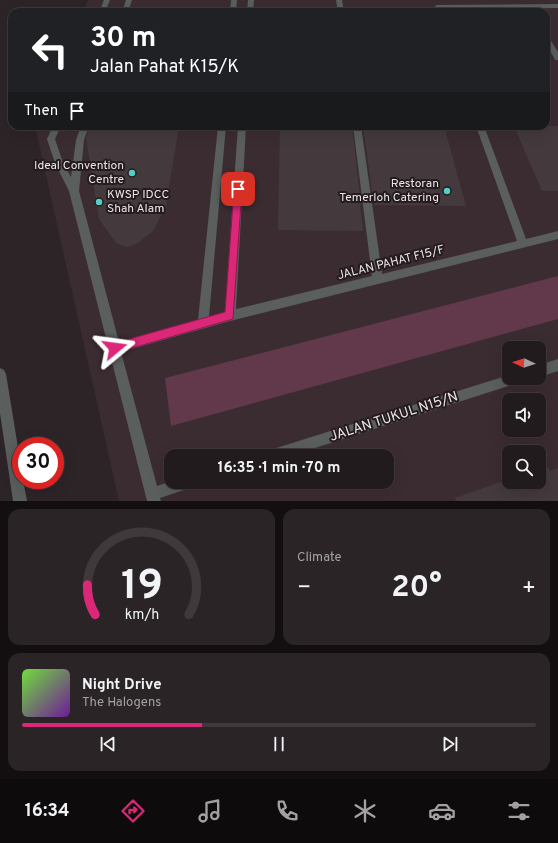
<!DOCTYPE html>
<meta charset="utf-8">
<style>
:root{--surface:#221b1e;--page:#2a2427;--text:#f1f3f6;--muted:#a2a1a4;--line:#3f393c;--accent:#db2777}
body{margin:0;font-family:Overpass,sans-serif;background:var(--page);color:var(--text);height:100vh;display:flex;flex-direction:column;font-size:15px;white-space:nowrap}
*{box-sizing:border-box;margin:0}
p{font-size:13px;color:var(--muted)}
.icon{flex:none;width:22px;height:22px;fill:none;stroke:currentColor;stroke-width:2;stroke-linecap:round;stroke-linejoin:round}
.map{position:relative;height:501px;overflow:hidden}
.panel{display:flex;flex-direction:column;gap:8px;padding:8px;background:#130f10;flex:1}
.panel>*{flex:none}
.banner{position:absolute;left:8px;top:8px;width:542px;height:122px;border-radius:12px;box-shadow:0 4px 16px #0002,0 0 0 1px var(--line);background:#202124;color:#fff;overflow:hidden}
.needle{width:26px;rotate:273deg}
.controls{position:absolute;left:502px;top:341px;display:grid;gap:8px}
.controls a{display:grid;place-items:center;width:44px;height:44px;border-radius:8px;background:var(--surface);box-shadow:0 4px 16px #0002,0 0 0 1px var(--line);font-size:20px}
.speed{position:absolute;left:12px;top:437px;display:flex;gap:8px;font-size:20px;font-weight:700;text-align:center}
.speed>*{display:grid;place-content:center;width:52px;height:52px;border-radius:50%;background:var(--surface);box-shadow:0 4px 16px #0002,0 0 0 1px var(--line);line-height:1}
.speed .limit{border:6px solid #d22;background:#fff;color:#111}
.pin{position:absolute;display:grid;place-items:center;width:34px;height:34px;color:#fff;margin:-17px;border-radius:8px;box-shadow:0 2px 6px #0006}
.me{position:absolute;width:44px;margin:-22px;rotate:74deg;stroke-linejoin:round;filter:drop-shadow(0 0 3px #0008)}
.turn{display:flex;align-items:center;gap:14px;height:84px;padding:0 16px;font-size:18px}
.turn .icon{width:52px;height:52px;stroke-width:2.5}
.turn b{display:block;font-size:28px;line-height:34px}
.then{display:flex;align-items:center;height:38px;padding:0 16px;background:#0003;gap:8px;font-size:15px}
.big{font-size:30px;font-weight:700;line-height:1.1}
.panel .card{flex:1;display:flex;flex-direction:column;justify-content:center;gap:6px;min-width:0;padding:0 14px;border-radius:12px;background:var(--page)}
.panel .dial{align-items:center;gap:0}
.dial svg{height:104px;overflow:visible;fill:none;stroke:var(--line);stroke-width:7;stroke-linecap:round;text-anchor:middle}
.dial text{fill:var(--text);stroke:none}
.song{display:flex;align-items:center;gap:12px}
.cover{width:48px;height:48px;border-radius:6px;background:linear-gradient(135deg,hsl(100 70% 55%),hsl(280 70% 35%))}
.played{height:4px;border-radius:2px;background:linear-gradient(90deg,var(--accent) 35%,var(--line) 35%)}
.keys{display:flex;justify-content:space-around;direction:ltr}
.heat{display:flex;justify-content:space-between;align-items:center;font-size:22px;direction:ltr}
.panel .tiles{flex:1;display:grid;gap:8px;grid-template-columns:1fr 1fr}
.card:last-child{grid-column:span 2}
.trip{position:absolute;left:164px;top:449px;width:230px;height:40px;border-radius:12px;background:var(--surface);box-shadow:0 4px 16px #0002,0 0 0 1px var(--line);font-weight:700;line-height:40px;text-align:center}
.dock{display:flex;height:64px;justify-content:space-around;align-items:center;background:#0e0b0c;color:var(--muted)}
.dock .icon{width:28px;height:28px}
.dock .selected{color:var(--accent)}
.dock b{font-size:18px;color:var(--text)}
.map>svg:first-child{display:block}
.built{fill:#3b2c32;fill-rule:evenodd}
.green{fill:#62394a}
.building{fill:#443a3e}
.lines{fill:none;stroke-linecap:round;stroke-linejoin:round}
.minor{fill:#5a5f5e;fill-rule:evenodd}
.route{fill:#db2777;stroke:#8e194d}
.poi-dot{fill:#55cec5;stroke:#241b1e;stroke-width:1.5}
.labels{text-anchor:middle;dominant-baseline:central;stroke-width:4;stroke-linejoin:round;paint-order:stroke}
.poi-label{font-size:12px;fill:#ebe5e7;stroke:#241b1e;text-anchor:end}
.street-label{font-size:12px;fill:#ebe5e7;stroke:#241b1e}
.near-street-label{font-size:14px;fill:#ebe5e7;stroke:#241b1e}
</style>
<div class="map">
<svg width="558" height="501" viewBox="0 0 558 501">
<rect width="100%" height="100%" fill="#2d2428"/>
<!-- built -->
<path class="built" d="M88 0H558V501H119L35 126H546V12H83ZM509 348H539V378H509ZM509 400H539V430H509ZM509 452H539V482H509ZM171 456H387V482H171Z"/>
<!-- green -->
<polygon class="green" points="558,276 558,319 171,426 165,378"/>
<!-- building -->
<g class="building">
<polygon points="90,126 179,126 166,205 153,231 138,243 127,247 116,243 99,219 86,138"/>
<polygon points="280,126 352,126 361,205 360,205 363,231 278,230"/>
<polygon points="363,126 444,126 466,206 374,205"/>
<polygon points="514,126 558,126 558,191 542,191"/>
<polygon points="548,467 550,471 558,468 558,501 456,501 455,498 509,479 509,482 539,482 539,470"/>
</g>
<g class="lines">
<!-- minor -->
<g class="minor">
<polygon points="104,0 110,0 105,12 99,12"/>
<polygon points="126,0 132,0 128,12 122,12"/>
<polygon points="231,0 237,0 236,12 230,12"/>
<polygon points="248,0 254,0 253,12 247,12"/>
<polygon points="336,0 342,0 344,12 338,12"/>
<polygon points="558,4 558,8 437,9 434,7 437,5"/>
<polygon points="546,35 548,36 558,52 558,60 555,60 546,43"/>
<polygon points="53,126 61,126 55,139 63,163 71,177 76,140 81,126 89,126 84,140 79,191 119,342 198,320 218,126 226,126 209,317 225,312 238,126 246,126 236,309 372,276 353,126 361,126 382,274 517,241 476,126 484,126 526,239 558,231 558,239 230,321 121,352 157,486 171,481 195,482 193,487 160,498 161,501 147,501 69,191 55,163 47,139"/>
<polygon points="558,359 558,371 539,377 539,365"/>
<polygon points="0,368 4,370 6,374 21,466 21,480 23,480 27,501 13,501 0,413"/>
<polygon points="509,375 509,378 523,378 521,382 290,456 264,456 265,451 270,450"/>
</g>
</g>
<!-- route -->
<polygon class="route" points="238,186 242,189 233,319 115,353 111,352 110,348 111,345 115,343 225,312 234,189"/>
<!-- markers -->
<g class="poi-dot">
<circle cx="132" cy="173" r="4"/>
<circle cx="447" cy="191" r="4"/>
<circle cx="99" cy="202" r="4"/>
</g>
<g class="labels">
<!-- poi labels -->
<g class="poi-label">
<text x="124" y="166">Ideal Convention<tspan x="124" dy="14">Centre</tspan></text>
<text x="439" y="184">Restoran<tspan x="439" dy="14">Temerloh Catering</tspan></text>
<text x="107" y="195" text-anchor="start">KWSP IDCC<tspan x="107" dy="14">Shah Alam</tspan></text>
</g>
<!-- street labels -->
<g class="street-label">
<text transform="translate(391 263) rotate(-14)">JALAN PAHAT F15/F</text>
</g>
<!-- near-street labels -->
<g class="near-street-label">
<text transform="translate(394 417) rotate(-18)">JALAN TUKUL N15/N</text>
</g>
</g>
</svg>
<div class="controls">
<a><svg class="needle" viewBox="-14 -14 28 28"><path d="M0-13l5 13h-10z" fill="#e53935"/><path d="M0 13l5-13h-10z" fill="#a2a1a4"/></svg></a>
<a><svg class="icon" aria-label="sound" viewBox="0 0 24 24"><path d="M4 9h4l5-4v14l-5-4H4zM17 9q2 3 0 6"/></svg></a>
<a><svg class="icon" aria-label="search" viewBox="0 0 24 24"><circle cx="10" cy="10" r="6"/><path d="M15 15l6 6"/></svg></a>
</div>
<div class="speed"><div class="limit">30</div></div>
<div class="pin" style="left:238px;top:189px;background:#d93025"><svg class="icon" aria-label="arrive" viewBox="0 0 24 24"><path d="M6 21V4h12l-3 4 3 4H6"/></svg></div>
<svg class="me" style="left:115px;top:348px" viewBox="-20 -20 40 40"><path d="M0-17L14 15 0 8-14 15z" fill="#db2777" stroke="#fff" stroke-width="4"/></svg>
<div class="trip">16:35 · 1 min · 70 m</div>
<div class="banner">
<div class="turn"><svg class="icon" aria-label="left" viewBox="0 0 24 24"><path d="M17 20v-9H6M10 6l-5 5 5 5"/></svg><div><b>30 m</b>Jalan Pahat K15/K</div></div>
<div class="then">Then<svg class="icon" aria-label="arrive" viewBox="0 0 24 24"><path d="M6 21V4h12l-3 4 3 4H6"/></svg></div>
</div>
</div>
<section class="panel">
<div class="tiles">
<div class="card dial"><svg viewBox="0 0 100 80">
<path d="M14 69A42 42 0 1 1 86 69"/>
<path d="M14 69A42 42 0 0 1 8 46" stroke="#db2777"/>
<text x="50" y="56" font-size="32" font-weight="700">19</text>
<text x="50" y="72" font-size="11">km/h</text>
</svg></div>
<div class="card"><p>Climate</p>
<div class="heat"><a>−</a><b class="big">20°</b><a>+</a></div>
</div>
<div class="card">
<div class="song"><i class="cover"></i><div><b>Night Drive</b><p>The Halogens</p></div></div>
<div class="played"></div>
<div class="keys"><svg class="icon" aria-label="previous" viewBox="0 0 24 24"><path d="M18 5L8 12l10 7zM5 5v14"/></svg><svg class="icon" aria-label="pause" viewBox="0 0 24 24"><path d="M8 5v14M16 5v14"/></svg><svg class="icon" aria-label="next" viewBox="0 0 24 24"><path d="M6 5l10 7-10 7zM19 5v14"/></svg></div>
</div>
</div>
</section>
<nav class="dock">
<b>16:34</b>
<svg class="icon selected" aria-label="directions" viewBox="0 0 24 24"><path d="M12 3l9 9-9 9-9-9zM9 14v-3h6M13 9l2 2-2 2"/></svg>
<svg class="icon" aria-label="music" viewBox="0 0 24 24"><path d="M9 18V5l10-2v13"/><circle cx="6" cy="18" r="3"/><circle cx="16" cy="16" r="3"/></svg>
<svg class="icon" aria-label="phone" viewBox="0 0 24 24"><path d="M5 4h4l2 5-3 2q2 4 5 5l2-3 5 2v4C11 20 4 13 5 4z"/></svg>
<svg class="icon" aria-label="climate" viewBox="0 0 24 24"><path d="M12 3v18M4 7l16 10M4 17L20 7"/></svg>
<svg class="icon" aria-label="car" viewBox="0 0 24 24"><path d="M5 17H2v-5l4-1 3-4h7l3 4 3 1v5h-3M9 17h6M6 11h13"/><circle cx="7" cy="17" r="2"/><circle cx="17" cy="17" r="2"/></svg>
<svg class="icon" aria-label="filters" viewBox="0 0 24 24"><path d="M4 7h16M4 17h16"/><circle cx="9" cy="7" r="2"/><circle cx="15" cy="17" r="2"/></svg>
</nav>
